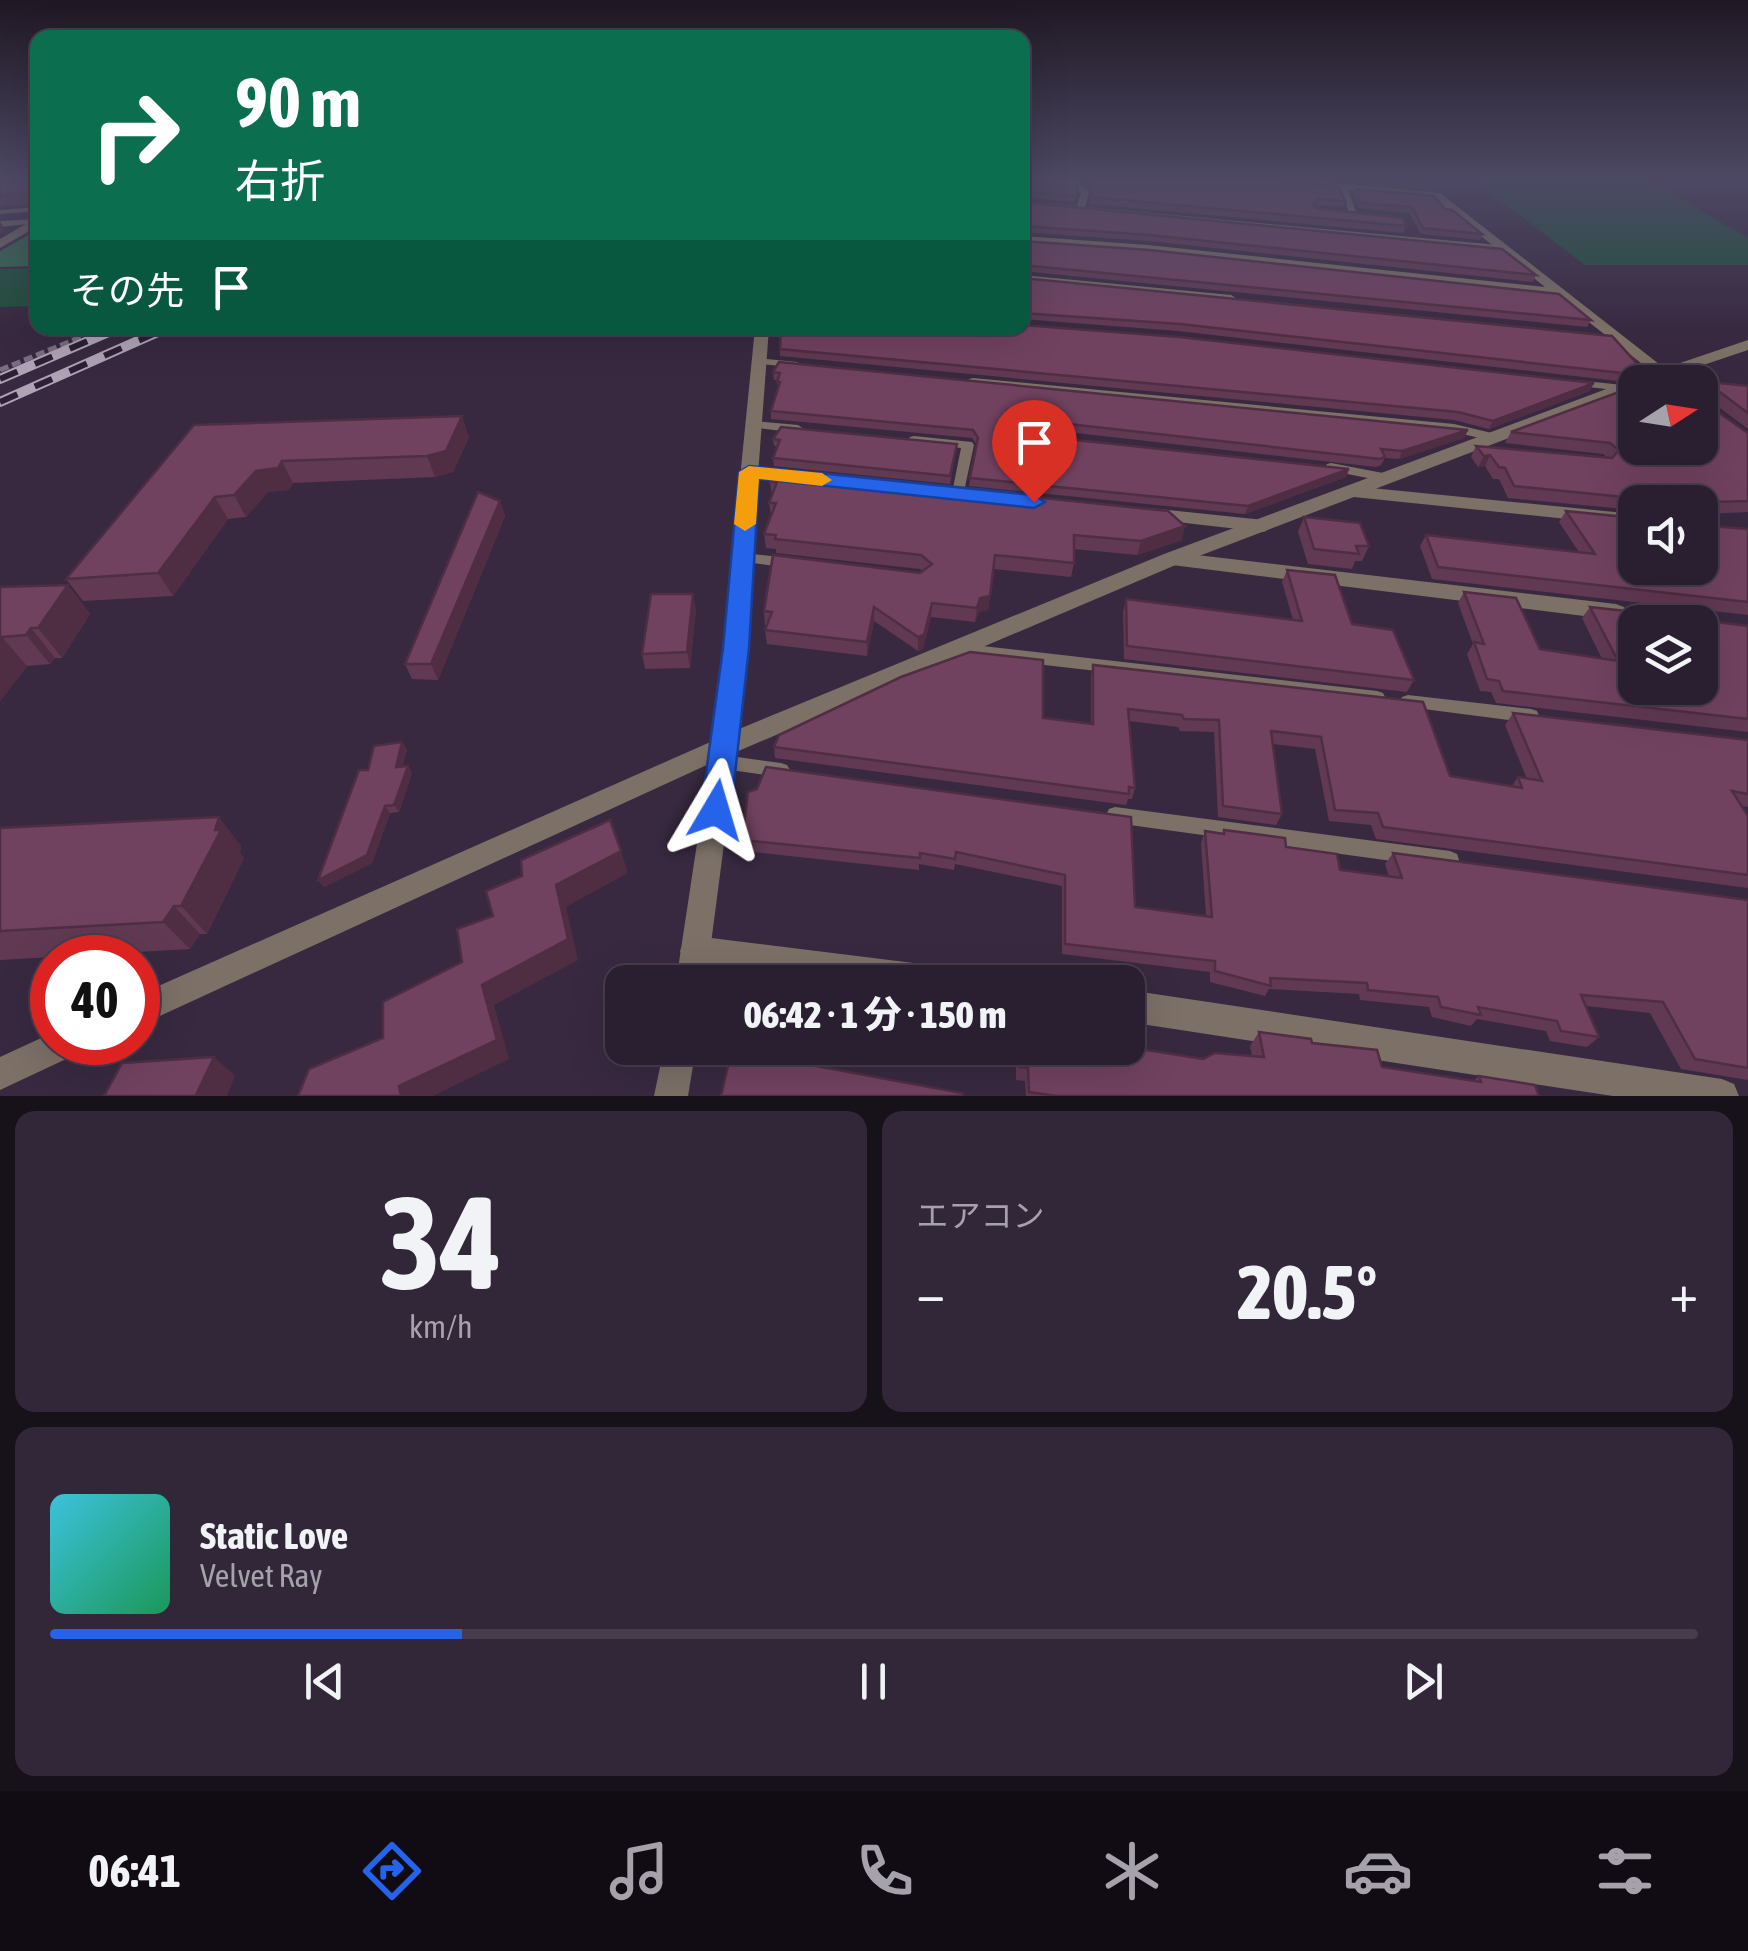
<!DOCTYPE html>
<html lang="ja">
<meta charset="utf-8">
<style>
:root{--surface:#2a1f30;--page:#322738;--text:#f1f3f6;--muted:#a5a2ab;--line:#463d4c;--accent:#2563eb}
body{margin:0;font-family:"Asap Condensed","Noto Sans JP",sans-serif;background:var(--page);color:var(--text);height:100vh;display:flex;flex-direction:column;font-size:38px;white-space:nowrap}
*{box-sizing:border-box;margin:0}
p{font-size:32px;color:var(--muted)}
.icon{flex:none;width:55px;height:55px;fill:none;stroke:currentColor;stroke-width:2;stroke-linecap:round;stroke-linejoin:round}
.map{position:relative;height:1096px;overflow:hidden}
.panel{display:flex;flex-direction:column;gap:15px;padding:15px;background:#17111a;flex:1}
.panel>*{flex:none}
.hud{position:absolute;left:30px;top:30px;width:1000px;height:305px;border-radius:20px;box-shadow:0 10px 40px #0002,0 0 0 2px var(--line);background:#0b6e4f;color:#fff;overflow:hidden}
.needle{width:65px;rotate:78deg}
.controls{position:absolute;left:1618px;top:365px;display:grid;gap:20px}
.controls a{display:grid;place-items:center;width:100px;height:100px;border-radius:20px;background:var(--surface);box-shadow:0 10px 40px #0002,0 0 0 2px var(--line);font-size:50px}
.speed{position:absolute;left:30px;top:935px;display:flex;gap:20px;font-size:50px;font-weight:700;text-align:center}
.speed>*{display:grid;place-content:center;width:130px;height:130px;border-radius:50%;background:var(--surface);box-shadow:0 10px 40px #0002,0 0 0 2px var(--line);line-height:1}
.speed .limit{border:15px solid #d22;background:#fff;color:#111}
.pin{position:absolute;display:grid;place-items:center;width:85px;height:85px;color:#fff;margin:-102px -42px;border-radius:50% 50% 50% 0;rotate:-45deg;box-shadow:0 0 10px #0007}
.pin .icon{rotate:45deg}
.me{position:absolute;width:110px;margin:-55px;rotate:7deg;stroke-linejoin:round;filter:drop-shadow(0 0 8px #0008)}
.turn{display:flex;align-items:center;gap:35px;height:210px;padding:0 40px;font-size:45px}
.turn .icon{width:130px;height:130px;stroke-width:2.5}
.turn b{display:block;font-size:70px;line-height:85px}
.then{display:flex;align-items:center;height:95px;padding:0 40px;background:#0003;gap:20px;font-size:38px}
.big{font-size:75px;font-weight:800;line-height:1.1}
.panel .card{flex:1;display:flex;flex-direction:column;justify-content:center;gap:15px;min-width:0;padding:0 35px;border-radius:20px;background:var(--page)}
.panel .dial{align-items:center;gap:0}
.dial b{font-size:130px;line-height:1}
.song{display:flex;align-items:center;gap:30px}
.cover{width:120px;height:120px;border-radius:15px;background:linear-gradient(135deg,hsl(190 70% 55%),hsl(150 70% 35%))}
.played{height:10px;border-radius:5px;background:linear-gradient(90deg,var(--accent) 25%,var(--line) 25%)}
.keys{display:flex;justify-content:space-around;direction:ltr}
.heat{display:flex;justify-content:space-between;align-items:center;font-size:55px;direction:ltr}
.panel .tiles{flex:1;display:grid;gap:15px;grid-template-columns:1fr 1fr}
.card:last-child{grid-column:span 2}
.trip{position:absolute;left:605px;top:965px;width:540px;height:100px;border-radius:20px;background:var(--surface);box-shadow:0 10px 40px #0002,0 0 0 2px var(--line);font-weight:800;line-height:100px;text-align:center}
.dock{display:flex;height:160px;justify-content:space-around;align-items:center;background:#110c13;color:var(--muted)}
.dock .icon{width:70px;height:70px}
.dock .selected{color:var(--accent)}
.dock b{font-size:45px;color:var(--text)}
.map>svg:first-child{display:block}
.green{fill:#1d513a}
.forest{fill:#306d51}
.lines{fill:none;stroke-linecap:round;stroke-linejoin:round}
.path{stroke:#7a6d81;stroke-width:5;stroke-dasharray:9 4;stroke-linecap:butt}
.service{fill:#7c7067;fill-rule:evenodd}
.minor{fill:#7c7067;fill-rule:evenodd}
.tertiary{fill:#7c7067;fill-rule:evenodd}
.rail-casing{stroke:#afa3b5;stroke-width:10}
.rail{stroke:#2e1f35;stroke-width:6;stroke-dasharray:19;stroke-linecap:butt}
.wall{fill:#613953}
.shaded-wall{fill:#4f2e43}
.building{fill:#714260;stroke:#4f2e43;stroke-width:2.5;fill-rule:evenodd}
.route{fill:#2563eb;stroke:#184099;stroke-width:2.5}
.slow{fill:#f59e0b}
</style>
<div class="map">
<svg width="1748" height="1096" viewBox="0 0 1748 1096">
<rect width="100%" height="100%" fill="#382940"/>
<!-- green -->
<g class="green">
<polygon points="1470,178 1645,178 1748,238 1748,265 1585,265"/>
<polygon points="37,268 37,306 0,307 0,269"/>
</g>
<!-- forest -->
<polygon class="forest" points="37,230 37,266 0,267 0,251"/>
<g class="lines">
<!-- path -->
<polyline class="path" points="0,370 103,328"/>
<!-- service -->
<g class="service">
<polygon points="1073,178 1079,178 1079,182 1089,191 1085,207 1498,245 1502,248 1498,251 1022,205 1022,201 1077,206 1081,192 1071,183"/>
<polygon points="1340,184 1347,186 1356,212 1370,214 1370,218 1350,216"/>
<polygon points="38,207 38,211 0,214 0,210"/>
<polygon points="36,219 36,223 0,227 0,221"/>
<polygon points="1022,275 1231,295 1236,298 1231,301 1022,281"/>
<polygon points="758,358 797,362 802,365 797,368 754,363 754,359"/>
<polygon points="973,378 1454,424 1496,434 1498,437 1492,441 1454,432 969,383 969,379"/>
<polygon points="1575,380 1623,385 1629,388 1623,391 1571,385 1571,381"/>
<polygon points="753,421 798,425 804,429 798,433 749,427 749,423"/>
<polygon points="914,436 972,442 974,445 963,496 958,497 952,493 961,448 910,443 908,440 910,437"/>
<polygon points="1331,463 1388,474 1394,478 1388,482 1327,470 1325,467 1327,464"/>
<polygon points="743,553 790,558 797,563 790,568 738,561 736,558 738,555"/>
<polygon points="956,643 1377,691 1383,693 1385,697 1383,701 1377,703 956,655 951,653 948,649 951,645"/>
<polygon points="1408,695 1531,709 1537,711 1539,716 1537,721 1531,723 1408,707 1402,705 1400,701 1402,697"/>
<polygon points="723,755 781,763 787,765 790,770 787,775 781,777 723,769 717,767 714,762 717,757"/>
<polygon points="1115,807 1450,851 1457,854 1459,860 1457,866 1450,869 1115,823 1109,821 1106,815 1109,809"/>
</g>
<!-- minor -->
<g class="minor">
<polygon points="1246,178 1283,178 1440,193 1682,382 1665,382 1557,297 1148,253 1022,244 1022,236 1148,245 1545,287 1433,198 1252,181"/>
<polygon points="38,217 38,226 0,248 0,239"/>
<polygon points="749,467 797,472 806,477 797,482 743,476 740,472 743,468"/>
<polygon points="1351,486 1635,514 1635,526 1344,496 1342,492"/>
<polygon points="1149,508 1264,520 1274,526 1264,532 1142,518 1139,514 1142,510"/>
<polygon points="1171,552 1616,604 1624,607 1627,612 1624,617 1616,620 1164,564 1161,559"/>
<polygon points="724,736 733,739 736,746 733,753 138,1026 138,995"/>
<polygon points="695,936 946,967 957,971 961,982 829,982 695,966 684,961 680,951 684,941"/>
<polygon points="1128,990 1722,1079 1734,1084 1739,1096 1613,1096 1128,1022"/>
<polygon points="52,1033 52,1042 84,1042 79,1053 0,1090 0,1057"/>
</g>
<!-- tertiary -->
<g class="tertiary">
<polygon points="755,328 769,328 739,729 1164,554 1633,379 1748,340 1748,350 1653,382 1635,382 1635,390 1178,564 736,752 706,982 676,982 716,718"/>
<polygon points="664,1048 696,1048 688,1096 654,1096"/>
</g>
<!-- rail casing -->
<g class="rail-casing">
<g id="rail">
<polyline points="0,379 118,328"/>
<polyline points="0,402 167,328"/>
</g>
</g>
<!-- rail -->
<use href="#rail" class="rail"/>
</g>
<!-- wall -->
<g class="wall">
<polygon points="0,178 38,178 38,204 0,206"/>
<polygon points="1022,178 1077,193 1074,202 1022,197"/>
<polygon points="1082,178 1250,178 1345,201 1343,207 1317,206 1314,208 1406,226 1403,233 1090,204 1092,188"/>
<polygon points="1356,189 1445,209 1482,234 1480,240 1421,234 1409,213 1359,208 1354,194"/>
<polygon points="1022,202 1536,275 1533,282 1148,241 1022,232"/>
<polygon points="1022,241 1591,320 1587,327 1022,271"/>
<polygon points="1022,278 1635,374 1618,381 1178,331 1022,319"/>
<polygon points="780,349 1590,391 1489,429 1454,420 780,356"/>
<polygon points="773,372 1468,430 1464,438 1399,459 1385,458 1381,465 1376,467 1041,429 1036,433 1038,436 1349,469 1346,477 1245,514 969,486 977,445 972,438 771,419 771,411 778,389 777,380 774,380"/>
<polygon points="1645,375 1748,386 1748,429 1705,397 1705,403 1748,433 1748,512 1705,514 1705,521 1712,526 1748,529 1748,615 1432,579 1420,546 1426,535 1579,552 1559,522 1566,511 1635,568 1700,502 1635,502 1635,510 1508,498 1499,479 1493,479 1485,466 1478,467 1471,457 1476,446 1608,458 1603,454 1505,443 1511,432 1700,382 1641,382"/>
<polygon points="194,425 469,437 453,472 435,477 293,483 289,490 268,492 246,517 228,519 173,596 83,601 66,579"/>
<polygon points="773,439 956,451 950,484 774,466 773,458 777,447 774,446"/>
<polygon points="770,482 1182,540 1137,555 1074,549 1074,563 1071,577 994,569 988,610 979,612 975,622 931,617 923,649 918,651 874,621 867,656 767,644 765,630 767,625 765,625 764,611 923,571 920,569 776,553 776,549 766,548 764,534 771,516 769,503 772,495"/>
<polygon points="500,501 505,516 438,680 412,679 405,664"/>
<polygon points="1304,517 1369,546 1362,561 1355,561 1352,569 1308,564 1298,532"/>
<polygon points="1287,570 1352,624 1414,680 1407,692 1124,659 1123,612 1126,599 1293,620 1282,582"/>
<polygon points="68,585 90,614 62,658 55,658 50,664 27,666 0,701 0,587"/>
<polygon points="1464,592 1540,649 1602,659 1582,618 1590,607 1748,626 1748,732 1496,703 1491,692 1480,691 1467,654 1473,644 1458,603"/>
<polygon points="696,609 690,668 645,669 642,654"/>
<polygon points="1093,665 1450,776 1512,786 1518,777 1527,779 1505,725 1513,713 1748,740 1748,807 1742,806 1748,816 1748,888 1376,839 1371,825 1329,821 1315,749 1273,744 1282,814 1276,825 1218,817 1214,732 1180,731 1178,727 1129,721 1135,788 1132,799 1128,799 1126,805 775,758 774,747 1043,718 1091,724 1091,676"/>
<polygon points="402,742 407,750 402,766 408,766 412,773 399,812 390,813 372,863 324,887 318,880 368,770"/>
<polygon points="1131,817 1135,907 1206,916 1201,843 1205,831 1222,834 1224,830 1286,847 1340,870 1389,876 1385,864 1393,853 1748,900 1748,1080 1681,1069 1650,1013 1586,1006 1599,1037 1587,1047 1550,1041 1546,1031 1477,1019 1471,1026 1432,1017 1429,1007 1360,1000 1359,994 1269,989 1265,996 1210,982 1210,972 1062,954 1062,886 955,864 954,870 919,864 919,870 744,851 742,840"/>
<polygon points="0,828 241,846 240,853 244,858 207,934 200,934 190,949 0,960"/>
<polygon points="1259,1032 1312,1043 1382,1067 1473,1081 1479,1076 1539,1096 1026,1096 1025,1081 1016,1080 1016,1048 1128,1047 1203,1059 1252,1056 1250,1046"/>
</g>
<!-- shaded-wall -->
<g class="shaded-wall">
<polygon points="0,221 5,230 0,234"/>
<polygon points="1640,367 1635,374 1618,381 1622,373"/>
<polygon points="1594,383 1590,391 1489,429 1493,421"/>
<polygon points="462,416 469,437 453,472 435,477 427,456"/>
<polygon points="1042,421 1041,429 1031,436 1032,428"/>
<polygon points="1468,430 1464,438 1399,459 1402,451"/>
<polygon points="1490,455 1485,466 1478,467 1484,456"/>
<polygon points="282,461 293,483 289,490 268,492 246,517 234,495 256,471"/>
<polygon points="1349,469 1346,477 1245,514 1248,506"/>
<polygon points="215,497 228,519 173,596 158,573"/>
<polygon points="500,501 505,516 438,680 431,664"/>
<polygon points="1185,526 1182,540 1137,555 1141,541"/>
<polygon points="995,555 988,610 979,612 975,622 977,608"/>
<polygon points="68,585 90,614 62,658 38,628"/>
<polygon points="693,594 696,609 690,668 687,652"/>
<polygon points="932,603 931,617 923,649 918,651 918,637"/>
<polygon points="874,607 874,621 867,656 867,642"/>
<polygon points="31,628 55,658 50,664 26,635"/>
<polygon points="2,637 27,666 0,701 0,639"/>
<polygon points="402,742 407,750 400,775 396,767"/>
<polygon points="408,766 412,773 399,812 394,805"/>
<polygon points="385,806 390,813 372,863 324,887 318,880"/>
<polygon points="219,817 241,846 240,853 244,858 207,934 181,906 215,830"/>
<polygon points="621,851 628,873 566,907 578,960 494,1005 509,1059 433,1096 401,1096 399,1086 482,985 556,885"/>
<polygon points="174,906 200,934 190,949 163,922"/>
<polygon points="214,1057 235,1076 227,1096 196,1096"/>
</g>
<!-- building -->
<g class="building">
<polygon points="0,178 38,178 38,190 34,193 0,195"/>
<polygon points="1022,178 1070,178 1078,187 1075,196 1022,191"/>
<polygon points="1088,178 1250,178 1339,187 1345,201 1319,199 1313,203 1315,208 1403,218 1406,226 1091,197 1092,182"/>
<polygon points="1356,189 1434,196 1445,209 1452,210 1482,234 1423,228 1412,207 1361,203"/>
<polygon points="1022,202 1502,249 1536,275 1150,235 1022,226"/>
<polygon points="1022,241 1149,250 1559,294 1591,320 1022,265"/>
<polygon points="1022,278 1612,336 1640,367 1622,373 1180,324 1022,313"/>
<polygon points="1022,325 1179,337 1594,383 1493,421 1458,412 780,349 781,328 1022,328"/>
<polygon points="779,362 1468,430 1402,451 1381,449 1385,457 1380,459 1042,421 1032,428 1038,436 1349,469 1248,506 970,478 978,438 973,430 771,411 780,382 777,382 780,373 773,372"/>
<polygon points="1645,375 1748,386 1748,413 1709,384 1704,385 1705,403 1748,433 1748,501 1712,502 1705,509 1705,521 1712,526 1748,529 1748,602 1438,567 1426,535 1595,554 1566,511 1635,518 1635,568 1700,568 1700,502 1644,502 1643,499 1514,486 1505,468 1499,467 1490,455 1484,456 1476,446 1612,458 1619,450 1610,443 1511,432 1635,386 1635,448 1700,448 1700,382 1643,382"/>
<polygon points="462,416 446,451 427,456 282,461 278,468 256,471 234,495 215,497 158,573 66,579 194,425"/>
<polygon points="781,427 957,444 950,476 773,458 780,440 773,439"/>
<polygon points="774,470 1168,511 1185,526 1141,541 1074,535 1074,563 995,555 990,596 980,598 977,608 932,603 924,635 918,637 874,607 867,642 765,630 772,612 764,611 773,555 920,573 932,564 921,555 775,539 776,535 764,534 776,503 769,503 777,482 770,482"/>
<polygon points="478,492 500,501 431,664 405,664"/>
<polygon points="1304,517 1360,523 1369,546 1356,546 1359,554 1314,549"/>
<polygon points="1287,570 1335,575 1352,624 1393,630 1414,680 1127,646 1126,599 1302,621"/>
<polygon points="68,585 38,628 31,628 26,635 2,637 0,639 0,587"/>
<path d="M1464 592 1516 598 1540 649 1618 661 1590 607 1653 614H1706L1709 621 1748 626V719L1503 691 1499 681 1487 679 1474 642 1484 644ZM1635 622H1700V688H1635Z"/>
<polygon points="651,594 693,594 687,652 642,654"/>
<polygon points="970,652 1043,660 1043,718 1093,724 1093,665 1423,702 1450,776 1522,788 1518,777 1542,781 1513,713 1748,740 1748,794 1732,791 1748,816 1748,875 1383,827 1378,813 1335,810 1321,737 1271,731 1282,814 1223,806 1219,720 1184,719 1182,715 1128,709 1135,788 1129,787 1129,794 774,747 779,735 901,677"/>
<polygon points="402,742 396,767 408,766 394,805 385,806 367,855 318,880 359,770 368,770 374,746"/>
<polygon points="766,767 1131,817 1135,907 1212,917 1205,831 1224,834 1224,830 1285,838 1286,847 1337,854 1340,870 1402,878 1393,853 1748,900 1748,1068 1695,1059 1663,1002 1581,995 1599,1037 1561,1031 1557,1021 1478,1007 1481,1015 1441,1007 1438,997 1368,990 1367,983 1270,978 1271,986 1215,971 1215,961 1065,944 1065,875 956,852 955,859 920,853 920,858 742,840 748,792 757,789"/>
<polygon points="219,817 215,830 221,830 181,906 174,906 163,922 0,931 0,828"/>
<polygon points="610,820 621,851 556,885 568,939 482,985 497,1040 399,1086 401,1096 298,1096 309,1069 383,1038 383,1002 462,962 457,929 493,916 486,891 522,876 521,860"/>
<polygon points="1259,1032 1311,1039 1312,1043 1377,1050 1382,1067 1481,1082 1479,1076 1535,1085 1539,1096 1056,1096 1029,1092 1028,1068 1019,1067 1019,1048 1128,1047 1203,1059 1215,1053 1264,1057"/>
<polygon points="751,1054 962,1093 963,1096 721,1096 730,1057 745,1061"/>
<polygon points="214,1057 196,1095 202,1096 104,1096 122,1063"/>
</g>
<!-- sky -->
<linearGradient id="sky" x2="0" y2="1"><stop stop-color="#1f1723"/><stop offset="0.54" stop-color="#4d4964"/><stop offset="1" stop-color="#4d4964" stop-opacity="0"/></linearGradient>
<rect width="1748" height="331" fill="url(#sky)"/>
<!-- route -->
<polygon class="route" points="749,466 1034,495 1045,502 1034,508 759,479 749,648 731,810 727,819 716,823 706,819 701,810 723,648 739,472"/>
<!-- slow -->
<polygon class="slow" points="749,466 822,473 832,480 822,486 759,479 756,524 745,531 734,524 739,472"/>
</svg>
<div class="controls">
<a><svg class="needle" viewBox="-14 -14 28 28"><path d="M0-13l5 13h-10z" fill="#e53935"/><path d="M0 13l5-13h-10z" fill="#a5a2ab"/></svg></a>
<a><svg class="icon" aria-label="sound" viewBox="0 0 24 24"><path d="M4 9h4l5-4v14l-5-4H4zM17 9q2 3 0 6"/></svg></a>
<a><svg class="icon" aria-label="layers" viewBox="0 0 24 24"><path d="M12 4l9 5-9 5-9-5zM3 14l9 5 9-5"/></svg></a>
</div>
<div class="speed"><div class="limit">40</div></div>
<div class="pin" style="left:1034px;top:502px;background:#d93025"><svg class="icon" aria-label="arrive" viewBox="0 0 24 24"><path d="M6 21V4h12l-3 4 3 4H6"/></svg></div>
<svg class="me" style="left:716px;top:810px" viewBox="-20 -20 40 40"><path d="M0-17L14 15 0 8-14 15z" fill="#2563eb" stroke="#fff" stroke-width="4"/></svg>
<div class="trip">06:42 · 1 分 · 150 m</div>
<div class="hud">
<div class="turn"><svg class="icon" aria-label="right" viewBox="0 0 24 24"><path d="M7 20v-9h11M14 6l5 5-5 5"/></svg><div><b>90 m</b>右折</div></div>
<div class="then">その先<svg class="icon" aria-label="arrive" viewBox="0 0 24 24"><path d="M6 21V4h12l-3 4 3 4H6"/></svg></div>
</div>
</div>
<section class="panel">
<div class="tiles">
<div class="card dial"><b>34</b><p>km/h</p></div>
<div class="card"><p>エアコン</p>
<div class="heat"><a>−</a><b class="big">20.5°</b><a>+</a></div>
</div>
<div class="card">
<div class="song"><i class="cover"></i><div><b>Static Love</b><p>Velvet Ray</p></div></div>
<div class="played"></div>
<div class="keys"><svg class="icon" aria-label="previous" viewBox="0 0 24 24"><path d="M18 5L8 12l10 7zM5 5v14"/></svg><svg class="icon" aria-label="pause" viewBox="0 0 24 24"><path d="M8 5v14M16 5v14"/></svg><svg class="icon" aria-label="next" viewBox="0 0 24 24"><path d="M6 5l10 7-10 7zM19 5v14"/></svg></div>
</div>
</div>
</section>
<nav class="dock">
<b>06:41</b>
<svg class="icon selected" aria-label="directions" viewBox="0 0 24 24"><path d="M12 3l9 9-9 9-9-9zM9 14v-3h6M13 9l2 2-2 2"/></svg>
<svg class="icon" aria-label="music" viewBox="0 0 24 24"><path d="M9 18V5l10-2v13"/><circle cx="6" cy="18" r="3"/><circle cx="16" cy="16" r="3"/></svg>
<svg class="icon" aria-label="phone" viewBox="0 0 24 24"><path d="M5 4h4l2 5-3 2q2 4 5 5l2-3 5 2v4C11 20 4 13 5 4z"/></svg>
<svg class="icon" aria-label="climate" viewBox="0 0 24 24"><path d="M12 3v18M4 7l16 10M4 17L20 7"/></svg>
<svg class="icon" aria-label="car" viewBox="0 0 24 24"><path d="M5 17H2v-5l4-1 3-4h7l3 4 3 1v5h-3M9 17h6M6 11h13"/><circle cx="7" cy="17" r="2"/><circle cx="17" cy="17" r="2"/></svg>
<svg class="icon" aria-label="filters" viewBox="0 0 24 24"><path d="M4 7h16M4 17h16"/><circle cx="9" cy="7" r="2"/><circle cx="15" cy="17" r="2"/></svg>
</nav>
